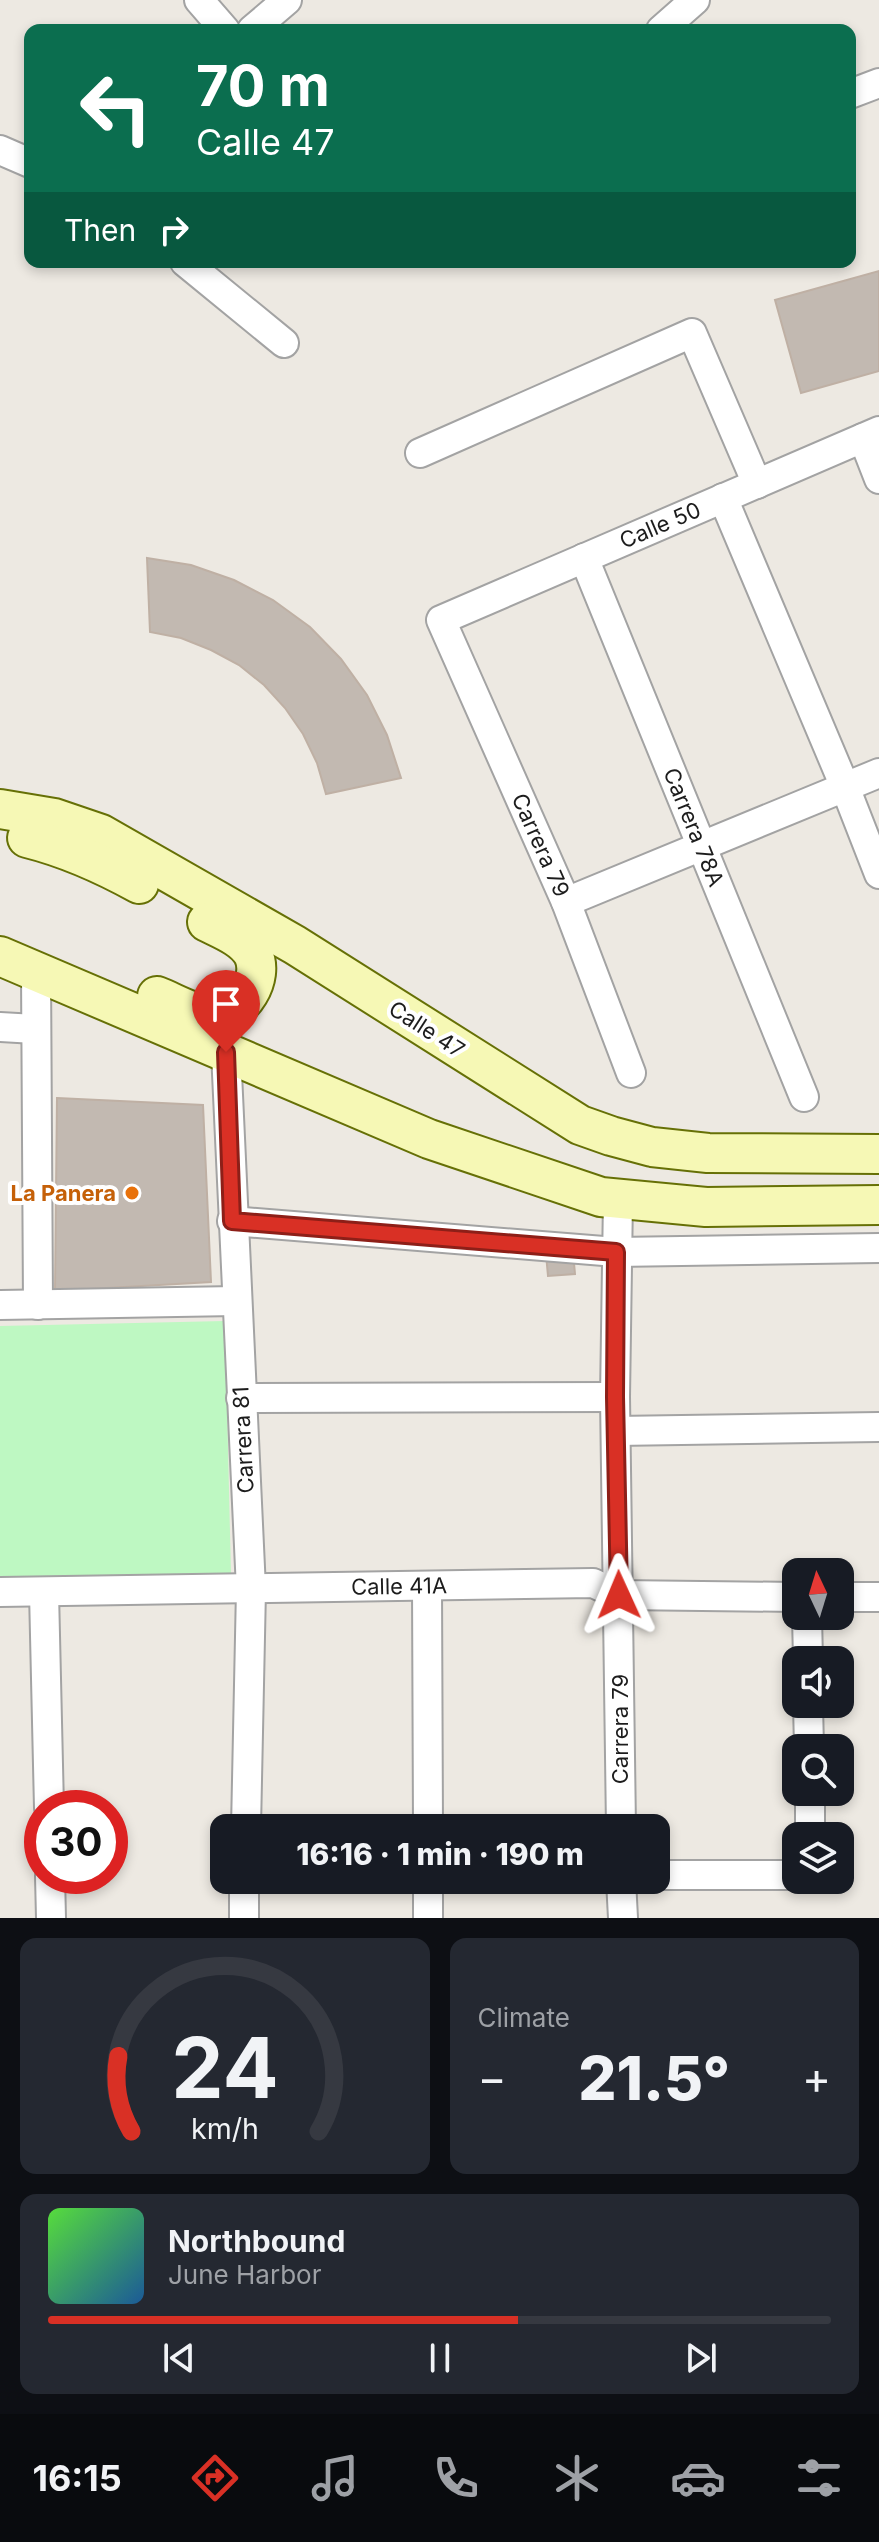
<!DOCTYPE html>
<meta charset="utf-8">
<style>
:root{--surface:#171b24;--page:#242831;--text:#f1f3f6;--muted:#9ea1a6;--line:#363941;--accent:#d93025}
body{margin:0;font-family:Inter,sans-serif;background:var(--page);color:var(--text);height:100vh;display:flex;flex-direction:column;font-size:30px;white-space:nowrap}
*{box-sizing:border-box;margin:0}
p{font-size:26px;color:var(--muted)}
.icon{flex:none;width:44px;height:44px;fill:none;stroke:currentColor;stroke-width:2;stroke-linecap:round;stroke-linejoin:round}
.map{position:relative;height:1918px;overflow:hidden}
.panel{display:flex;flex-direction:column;gap:20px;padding:20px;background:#0d0f14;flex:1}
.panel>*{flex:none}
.hud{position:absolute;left:24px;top:24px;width:832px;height:244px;border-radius:16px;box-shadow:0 4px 12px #0003;background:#0b6e4f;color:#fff;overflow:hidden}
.needle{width:52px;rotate:356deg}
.controls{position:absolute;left:782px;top:1558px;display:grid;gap:16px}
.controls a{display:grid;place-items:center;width:72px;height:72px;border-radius:16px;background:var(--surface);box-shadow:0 4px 12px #0003;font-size:40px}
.speed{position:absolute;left:24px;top:1790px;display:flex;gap:16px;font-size:40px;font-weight:700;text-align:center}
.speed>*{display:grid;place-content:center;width:104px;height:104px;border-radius:50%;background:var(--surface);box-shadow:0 4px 12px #0003;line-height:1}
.speed .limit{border:12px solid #d22;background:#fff;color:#111}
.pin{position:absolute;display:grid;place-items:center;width:68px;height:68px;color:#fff;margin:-82px -34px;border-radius:50% 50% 50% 0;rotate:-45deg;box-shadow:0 0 8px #0007}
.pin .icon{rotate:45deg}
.me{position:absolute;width:88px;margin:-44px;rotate:359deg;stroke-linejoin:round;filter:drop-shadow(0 0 6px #0008)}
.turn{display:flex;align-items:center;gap:28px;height:168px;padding:0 40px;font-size:36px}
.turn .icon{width:104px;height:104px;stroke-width:2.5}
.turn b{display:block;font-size:56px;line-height:68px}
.then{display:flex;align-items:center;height:76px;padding:0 40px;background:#0003;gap:16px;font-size:30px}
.big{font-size:60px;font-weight:800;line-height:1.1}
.panel .card{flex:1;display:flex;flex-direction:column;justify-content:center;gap:12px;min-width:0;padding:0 28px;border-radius:16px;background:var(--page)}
.panel .dial{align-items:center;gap:0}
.dial svg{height:208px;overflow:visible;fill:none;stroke:var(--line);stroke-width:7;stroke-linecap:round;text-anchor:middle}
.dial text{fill:var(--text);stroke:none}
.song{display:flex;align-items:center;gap:24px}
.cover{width:96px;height:96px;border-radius:12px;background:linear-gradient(135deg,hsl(110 70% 55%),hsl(210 70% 35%))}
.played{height:8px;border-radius:4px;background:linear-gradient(90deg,var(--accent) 60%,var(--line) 60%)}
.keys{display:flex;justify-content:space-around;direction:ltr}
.heat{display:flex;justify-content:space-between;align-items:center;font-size:44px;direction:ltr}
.panel .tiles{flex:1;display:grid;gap:20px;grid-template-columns:1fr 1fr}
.card:last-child{grid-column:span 2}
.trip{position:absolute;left:210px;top:1814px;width:460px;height:80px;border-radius:16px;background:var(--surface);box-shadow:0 4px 12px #0003;font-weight:800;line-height:80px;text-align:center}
.tab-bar{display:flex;height:128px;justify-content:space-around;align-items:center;background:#090b0e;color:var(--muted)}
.tab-bar .icon{width:56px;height:56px}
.tab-bar .current{color:var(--accent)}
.tab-bar b{font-size:36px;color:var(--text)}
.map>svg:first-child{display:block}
.park{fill:#bef8c2}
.building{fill:#c2b9b1;stroke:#bfb0a4;stroke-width:2}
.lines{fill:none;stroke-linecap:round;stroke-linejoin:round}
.street-casing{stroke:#a3a3a3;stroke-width:32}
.secondary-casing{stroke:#667006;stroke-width:42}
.street{stroke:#fff;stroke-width:28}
.secondary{stroke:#f6f8b5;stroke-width:38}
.route-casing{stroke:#8d1f18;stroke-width:20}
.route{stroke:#d93025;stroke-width:14}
.food-dot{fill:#e8710a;stroke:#fff;stroke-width:3}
.labels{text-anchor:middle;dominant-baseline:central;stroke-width:8;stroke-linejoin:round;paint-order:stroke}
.street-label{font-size:22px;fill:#1c1c1c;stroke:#fff}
.food-label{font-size:22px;font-weight:bold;fill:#c56008;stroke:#fff;text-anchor:end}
</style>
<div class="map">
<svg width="879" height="1918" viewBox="0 0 879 1918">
<rect width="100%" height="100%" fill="#ede9e2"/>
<!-- park -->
<polygon class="park" points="225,1321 231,1575 0,1581 0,1326"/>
<!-- building -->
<g class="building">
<polygon points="879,271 879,371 801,393 775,300"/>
<polygon points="147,558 191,565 234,580 273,600 310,627 341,659 367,695 387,735 401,778 326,794 317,763 303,734 285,708 264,685 239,665 211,650 181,638 150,632"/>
<polygon points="57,1098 203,1105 211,1282 55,1291"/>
<polygon points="573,1252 575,1274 548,1276 546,1254"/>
</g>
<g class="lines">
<!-- street casing -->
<g class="street-casing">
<g id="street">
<polyline points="199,0 225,30"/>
<polyline points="252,30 287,0"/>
<polyline points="661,30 695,0"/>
<polyline points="850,94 879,83"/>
<polyline points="0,150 30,163"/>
<polyline points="185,262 284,343"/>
<polyline points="863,438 879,479"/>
<polyline points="420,453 692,333 757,484"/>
<polyline points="723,498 845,787 879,874"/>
<polyline points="584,558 804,1097"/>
<polyline points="566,902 879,773"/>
<polyline points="36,971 38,1305"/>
<polyline points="0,1027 35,1029"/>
<polyline points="226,1052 251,1589 246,1828"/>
<polyline points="631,1073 566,902 441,620 879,431"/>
<polyline points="618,1199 615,1397 621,1828"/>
<polyline points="232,1221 616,1252 879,1248"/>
<polyline points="0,1305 236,1301"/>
<polyline points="241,1398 615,1397"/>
<polyline points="616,1431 879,1427"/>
<polyline points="427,1586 428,1828"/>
<polyline points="0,1592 593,1583 619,1595 796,1597"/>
<polyline points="44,1592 49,1808"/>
<polyline points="840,1597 879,1597"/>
<polyline points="807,1616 808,1660"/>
<polyline points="808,1704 809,1748"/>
<polyline points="810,1792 810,1836"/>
<polyline points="656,1875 796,1875"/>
<polyline points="50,1876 51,1918"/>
<polyline points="428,1880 428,1918"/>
<polyline points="621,1880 623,1918"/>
<polyline points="244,1918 244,1880"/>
</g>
</g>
<!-- secondary casing -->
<g class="secondary-casing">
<g id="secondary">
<polyline points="0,809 54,818 101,834 295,945 580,1125 611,1136 652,1147 708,1153 879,1154"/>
<path d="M27 838C67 848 103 864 139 884"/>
<polyline points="0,956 429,1139 601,1197 706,1207 879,1205"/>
<path d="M157 996C175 1003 197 1017 217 1016 242 1014 265 978 253 954 244 938 223 930 207 922"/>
</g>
</g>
<!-- street -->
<use href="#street" class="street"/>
<!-- secondary -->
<use href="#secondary" class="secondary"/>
</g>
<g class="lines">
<!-- route casing -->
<g class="route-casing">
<polyline id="route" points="226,1052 232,1221 616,1252 615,1397 619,1595"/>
</g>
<!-- route -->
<use href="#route" class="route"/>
</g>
<!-- markers -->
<circle class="food-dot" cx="132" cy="1193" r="8"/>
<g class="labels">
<!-- street labels -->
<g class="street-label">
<text transform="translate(660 525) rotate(-23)">Calle 50</text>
<text transform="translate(694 827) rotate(68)">Carrera 78A</text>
<text transform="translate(541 845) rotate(66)">Carrera 79</text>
<text transform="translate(427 1029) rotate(33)">Calle 47</text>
<text transform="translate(243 1440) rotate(-93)">Carrera 81</text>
<text transform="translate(399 1586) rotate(-1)">Calle 41A</text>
<text transform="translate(620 1729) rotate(-90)">Carrera 79</text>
</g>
<!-- food labels -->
<g class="food-label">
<text x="116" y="1193">La Panera</text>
</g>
</g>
</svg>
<div class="controls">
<a><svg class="needle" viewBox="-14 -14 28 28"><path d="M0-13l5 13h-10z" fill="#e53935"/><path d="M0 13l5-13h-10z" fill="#9ea1a6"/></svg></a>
<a><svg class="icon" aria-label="sound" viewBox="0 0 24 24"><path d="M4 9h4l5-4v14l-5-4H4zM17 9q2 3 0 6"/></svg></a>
<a><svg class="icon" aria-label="search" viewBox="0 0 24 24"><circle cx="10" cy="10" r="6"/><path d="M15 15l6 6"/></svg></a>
<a><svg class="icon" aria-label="layers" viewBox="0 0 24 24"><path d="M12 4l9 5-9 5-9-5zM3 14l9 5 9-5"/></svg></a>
</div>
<div class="speed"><div class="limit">30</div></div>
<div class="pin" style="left:226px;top:1052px;background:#d93025"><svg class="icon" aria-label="arrive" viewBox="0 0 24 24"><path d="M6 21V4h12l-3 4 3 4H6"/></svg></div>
<svg class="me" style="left:619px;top:1595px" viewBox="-20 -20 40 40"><path d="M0-17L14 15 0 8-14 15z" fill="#d93025" stroke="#fff" stroke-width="4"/></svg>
<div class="trip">16:16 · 1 min · 190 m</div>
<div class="hud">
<div class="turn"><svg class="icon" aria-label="left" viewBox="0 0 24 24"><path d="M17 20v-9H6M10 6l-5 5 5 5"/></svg><div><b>70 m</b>Calle 47</div></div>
<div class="then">Then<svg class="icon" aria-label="right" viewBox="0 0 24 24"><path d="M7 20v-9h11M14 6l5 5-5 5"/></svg></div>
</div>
</div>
<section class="panel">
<div class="tiles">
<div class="card dial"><svg viewBox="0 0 100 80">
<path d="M14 69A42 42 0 1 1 86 69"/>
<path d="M14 69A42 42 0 0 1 9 40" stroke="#d93025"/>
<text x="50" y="56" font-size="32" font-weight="700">24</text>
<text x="50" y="72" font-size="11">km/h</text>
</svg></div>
<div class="card"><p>Climate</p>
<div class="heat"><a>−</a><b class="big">21.5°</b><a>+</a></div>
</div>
<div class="card">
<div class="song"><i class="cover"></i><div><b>Northbound</b><p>June Harbor</p></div></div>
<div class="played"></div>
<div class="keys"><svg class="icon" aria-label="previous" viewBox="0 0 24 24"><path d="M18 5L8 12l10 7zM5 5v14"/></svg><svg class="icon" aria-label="pause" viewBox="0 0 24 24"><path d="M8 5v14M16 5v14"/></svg><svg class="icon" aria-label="next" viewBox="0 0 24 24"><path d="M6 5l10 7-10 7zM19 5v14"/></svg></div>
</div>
</div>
</section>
<nav class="tab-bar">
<b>16:15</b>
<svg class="icon current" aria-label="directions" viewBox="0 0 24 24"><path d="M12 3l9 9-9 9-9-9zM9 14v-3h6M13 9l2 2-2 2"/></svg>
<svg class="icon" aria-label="music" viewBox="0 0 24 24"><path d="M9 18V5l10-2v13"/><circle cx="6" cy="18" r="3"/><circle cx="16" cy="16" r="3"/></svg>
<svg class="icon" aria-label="phone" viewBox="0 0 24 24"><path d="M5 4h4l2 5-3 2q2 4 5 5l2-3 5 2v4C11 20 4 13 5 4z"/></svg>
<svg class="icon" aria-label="climate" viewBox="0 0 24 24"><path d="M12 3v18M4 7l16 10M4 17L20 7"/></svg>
<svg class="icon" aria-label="car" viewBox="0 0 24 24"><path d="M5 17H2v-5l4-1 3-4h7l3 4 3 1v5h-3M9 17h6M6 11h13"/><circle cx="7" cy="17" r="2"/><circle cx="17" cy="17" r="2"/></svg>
<svg class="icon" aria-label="filters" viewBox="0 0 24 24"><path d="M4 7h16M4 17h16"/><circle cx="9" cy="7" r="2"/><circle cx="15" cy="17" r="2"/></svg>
</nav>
